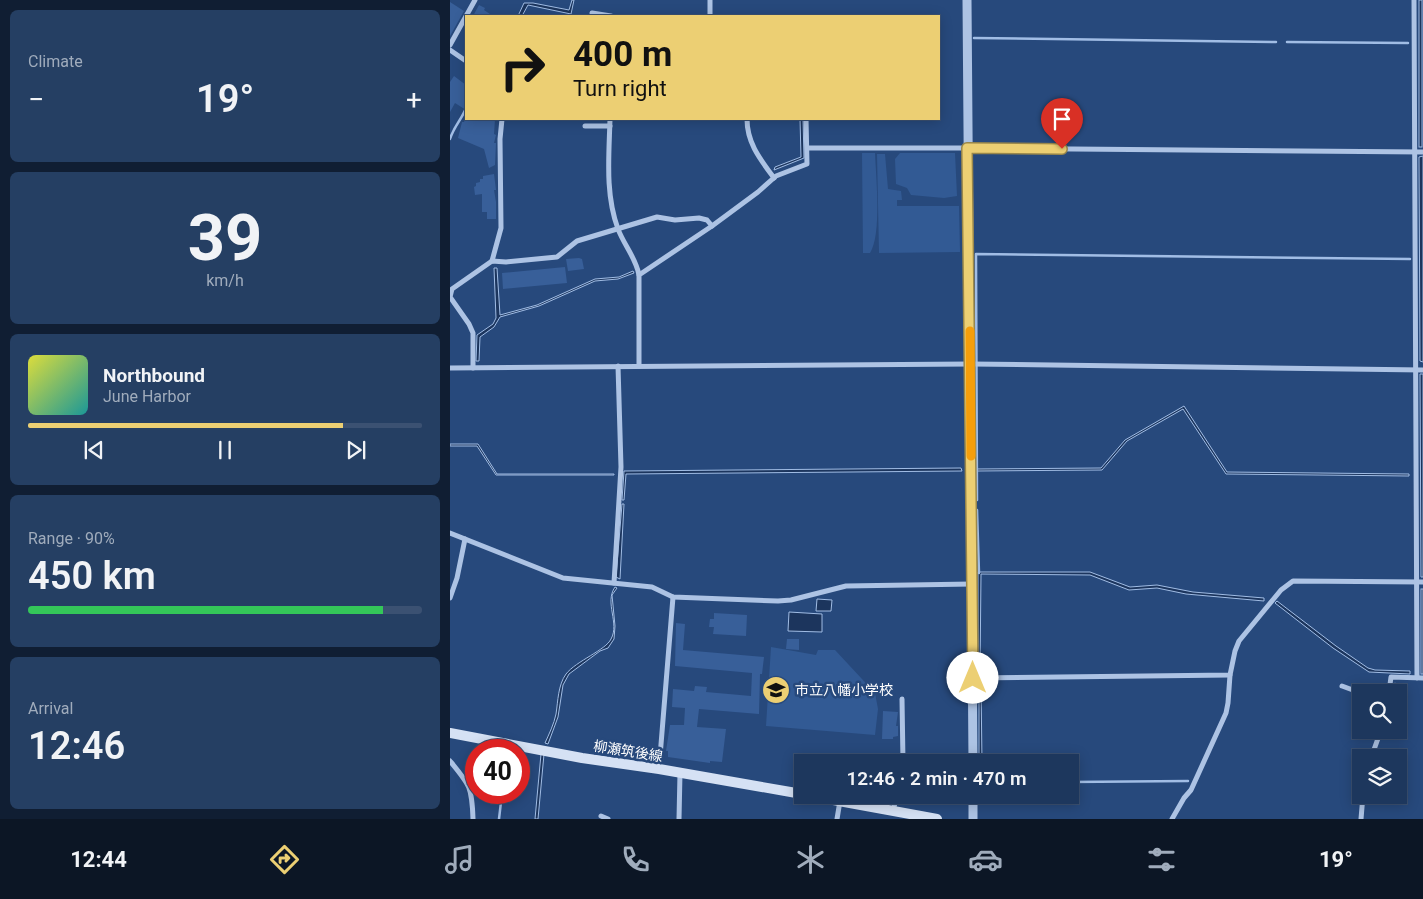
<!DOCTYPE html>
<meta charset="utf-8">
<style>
:root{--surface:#1d375d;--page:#253f63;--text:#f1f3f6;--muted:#a0acbc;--line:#3b5172;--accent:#eccf73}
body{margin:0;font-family:Roboto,"Noto Sans JP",sans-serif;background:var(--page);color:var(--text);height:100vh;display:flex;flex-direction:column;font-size:19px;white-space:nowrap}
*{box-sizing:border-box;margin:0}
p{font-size:16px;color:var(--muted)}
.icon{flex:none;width:28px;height:28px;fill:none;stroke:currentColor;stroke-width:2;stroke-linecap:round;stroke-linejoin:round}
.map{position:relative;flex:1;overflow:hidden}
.side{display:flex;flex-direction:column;gap:10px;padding:10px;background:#101e33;width:450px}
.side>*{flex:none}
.hud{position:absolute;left:15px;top:15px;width:475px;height:105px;border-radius:0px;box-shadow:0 2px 12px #0003,0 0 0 1px var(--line);background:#eccf73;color:#111;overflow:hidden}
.fabs{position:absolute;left:902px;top:684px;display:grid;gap:10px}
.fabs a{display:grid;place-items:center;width:55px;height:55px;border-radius:0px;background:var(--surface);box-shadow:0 2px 12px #0003,0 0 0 1px var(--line);font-size:25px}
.speed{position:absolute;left:15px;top:739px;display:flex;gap:10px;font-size:25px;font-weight:700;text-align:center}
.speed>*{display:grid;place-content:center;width:65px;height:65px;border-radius:50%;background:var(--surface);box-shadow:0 2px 12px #0003,0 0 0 1px var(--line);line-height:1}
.speed .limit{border:8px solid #d22;background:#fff;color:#111}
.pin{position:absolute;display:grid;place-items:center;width:42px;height:42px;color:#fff;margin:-51px -21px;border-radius:50% 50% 50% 0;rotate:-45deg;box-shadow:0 0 5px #0007}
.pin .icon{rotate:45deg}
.me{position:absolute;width:55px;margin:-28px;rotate:0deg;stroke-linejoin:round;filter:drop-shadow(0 0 4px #0008)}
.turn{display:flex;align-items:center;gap:18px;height:105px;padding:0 25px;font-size:22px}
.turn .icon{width:65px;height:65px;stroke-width:2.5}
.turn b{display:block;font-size:35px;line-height:42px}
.big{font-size:38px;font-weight:600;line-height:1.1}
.side .tile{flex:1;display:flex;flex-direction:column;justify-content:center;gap:8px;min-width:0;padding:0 18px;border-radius:8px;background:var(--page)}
.side .dial{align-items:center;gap:0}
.dial b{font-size:65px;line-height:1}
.song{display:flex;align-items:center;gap:15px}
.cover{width:60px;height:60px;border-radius:8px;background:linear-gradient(135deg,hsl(60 70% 55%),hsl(180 70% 35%))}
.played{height:5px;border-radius:2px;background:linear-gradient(90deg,var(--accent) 80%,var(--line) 80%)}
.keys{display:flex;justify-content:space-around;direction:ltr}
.heat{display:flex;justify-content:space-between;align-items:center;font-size:28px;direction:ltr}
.charge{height:8px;border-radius:4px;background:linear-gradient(90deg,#34c759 90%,var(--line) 0)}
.trip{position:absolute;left:344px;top:754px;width:285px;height:50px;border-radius:0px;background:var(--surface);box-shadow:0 2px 12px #0003,0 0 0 1px var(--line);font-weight:600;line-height:50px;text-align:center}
.dock{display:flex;height:80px;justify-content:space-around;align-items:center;background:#0c1625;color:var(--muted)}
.dock .icon{width:35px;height:35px}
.dock .on{color:var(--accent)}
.dock b{font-size:22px;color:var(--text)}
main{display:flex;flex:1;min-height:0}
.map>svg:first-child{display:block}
.green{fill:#325a94}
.water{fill:#1c355d;stroke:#a1bde5}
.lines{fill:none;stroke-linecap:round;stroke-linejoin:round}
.stream{stroke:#a1bde5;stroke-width:2.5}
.building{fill:#385f99}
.minor{stroke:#adc3e4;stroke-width:5}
.tertiary{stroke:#adc3e4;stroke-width:9}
.secondary{stroke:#d5e1f4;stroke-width:10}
.route-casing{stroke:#99874b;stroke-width:12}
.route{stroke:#eccf73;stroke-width:9}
.slow{stroke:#f59e0b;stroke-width:9}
.labels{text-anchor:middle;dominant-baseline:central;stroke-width:5;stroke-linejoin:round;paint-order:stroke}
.poi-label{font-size:14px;fill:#fff;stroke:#27497c;text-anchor:start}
.street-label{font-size:14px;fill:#fff;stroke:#27497c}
</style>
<main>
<section class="side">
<div class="tile"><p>Climate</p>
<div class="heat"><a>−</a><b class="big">19°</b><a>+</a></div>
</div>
<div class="tile dial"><b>39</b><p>km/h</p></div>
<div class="tile">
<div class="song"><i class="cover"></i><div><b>Northbound</b><p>June Harbor</p></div></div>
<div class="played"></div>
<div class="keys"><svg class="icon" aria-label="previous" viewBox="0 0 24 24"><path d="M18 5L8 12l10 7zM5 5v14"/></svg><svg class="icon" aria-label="pause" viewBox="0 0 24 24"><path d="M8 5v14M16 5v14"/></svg><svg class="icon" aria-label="next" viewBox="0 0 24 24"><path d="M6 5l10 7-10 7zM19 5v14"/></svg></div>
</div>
<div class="tile"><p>Range · 90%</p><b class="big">450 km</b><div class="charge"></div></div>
<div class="tile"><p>Arrival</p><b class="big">12:46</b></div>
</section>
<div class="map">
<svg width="973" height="819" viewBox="0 0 973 819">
<rect width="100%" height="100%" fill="#27497c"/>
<!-- green -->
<g class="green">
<path d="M412 153H425C426 177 432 235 420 253H413Z"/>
<polygon points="450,153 505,153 507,196 494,198 461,195 457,188 446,184 445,159"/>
<polygon points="427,154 435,154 438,189 451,191 452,200 447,200 447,206 509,206 510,252 429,253"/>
<polygon points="321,647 366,655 368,650 385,650 425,693 428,709 425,735 316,726"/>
</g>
<!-- water -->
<g class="water">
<polygon points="122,0 124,0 121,14 78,5 72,16 68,16 74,3 83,3 119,10"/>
<rect x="969" y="0" width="3" height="147"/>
<polygon points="350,119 353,119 354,158 324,170 325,167 351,157"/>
<polygon points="973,156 973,362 970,361 969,157"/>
<polygon points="44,268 47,268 50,315 87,305 145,279 169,277 183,271 184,273 168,279 145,281 89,306 50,317 44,327 30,337 29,361 26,361 27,335 43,324 46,318"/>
<polygon points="970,374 973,374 973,577 971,577"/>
<polygon points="734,406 777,472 959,474 959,476 776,474 733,409 677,441 652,470 526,471 526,469 651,468 675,440"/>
<polygon points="0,444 28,444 47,474 164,474 164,475 46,475 27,446 0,446"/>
<polygon points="511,468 512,471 176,474 174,500 172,500 174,471"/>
<polygon points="172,504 174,504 170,579 166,577"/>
<polygon points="528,572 640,572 680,587 707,585 743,592 814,598 814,601 736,594 707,588 679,590 640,575 531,574 530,672 528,672"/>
<path d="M165 587 167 588 162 595 165 626 164 639 158 648 150 651 119 674 113 685 108 717 98 744 95 743C99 734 104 724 106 714 108 701 108 685 116 674 126 661 156 650 161 639 170 623 154 603 165 587Z"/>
<rect x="971" y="589" width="2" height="85"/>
<polygon points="367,599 382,600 381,611 366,611"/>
<polygon points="827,601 886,646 918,668 925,670 960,671 960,674 919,672 883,648 825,603"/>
<polygon points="339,612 372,614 372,632 338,631"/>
<polygon points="529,685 531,685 532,762 529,762"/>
<polygon points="91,754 94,754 88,819 85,819"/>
</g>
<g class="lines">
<!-- stream -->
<g class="stream">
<polyline points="524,38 826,42"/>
<polyline points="837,42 958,43"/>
<path d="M0 139C4 126 12 119 16 108"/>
<polyline points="527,500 526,254 960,259"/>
<polyline points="527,510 529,573"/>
<polyline points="945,692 945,684"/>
<polyline points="620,782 738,781"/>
<polyline points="49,819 51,802 49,792"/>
</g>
</g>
<!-- building -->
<g class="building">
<polygon points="0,2 14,11 0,36"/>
<polygon points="29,5 35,8 34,10 43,16 21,16 23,16"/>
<polygon points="4,76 16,85 16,110 5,103 0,112 0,82"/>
<polygon points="15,119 45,119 44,134 46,135 44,143 46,143 45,165 39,168 34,149 8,138 12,122 14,122"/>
<polygon points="44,174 46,190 44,190 46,202 46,219 37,219 37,212 32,212 32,194 25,195 24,187 26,186 26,183 30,182 30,179 33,179 33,176"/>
<polygon points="129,258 132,259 134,269 118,271 116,259"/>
<polygon points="115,267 117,283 53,289 52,273"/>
<polygon points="264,613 297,615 296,636 263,634 264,627 259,627 260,619 264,619"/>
<polygon points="226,623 235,624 233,650 314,657 312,674 310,674 309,714 249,709 247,727 276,729 272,762 260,761 260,763 218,757 218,751 216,751 220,725 234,725 235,708 222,707 223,689 244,691 245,686 257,687 256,692 301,696 302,673 225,666"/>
<polygon points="337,639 349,639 349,650 336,649"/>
<polygon points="433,711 448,712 446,726 448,726 448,736 443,737 443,739 432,739"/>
</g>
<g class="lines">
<!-- minor -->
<g class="minor">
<polyline points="260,0 260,16"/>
<polyline points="964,0 967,678"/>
<polyline points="142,13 161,16"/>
<polyline points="0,45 25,0"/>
<polyline points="0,50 16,61"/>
<path d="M160 119C159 156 155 194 168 229 174 245 186 258 189 275"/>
<path d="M297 119C297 143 310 159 324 178"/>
<polyline points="135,126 160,126"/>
<polyline points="358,148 513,148 973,152"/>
<polyline points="42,261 51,228 50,139 52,119"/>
<polyline points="189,366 189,275 262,226 308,192 326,176 357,164 356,119"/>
<polyline points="0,368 521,364 973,370"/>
<polyline points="23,368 23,333 19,324 0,297 2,289 42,261 56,262 107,257 127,241 207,217 225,220 249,218 257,220 262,226"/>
<polyline points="0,533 113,578 202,587 223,597 328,601 341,600 396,586 522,584"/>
<polyline points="164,583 171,467 168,366"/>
<polyline points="0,598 7,578 15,539"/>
<polyline points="523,678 780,675 785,651 789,641 831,590 843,581 973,582"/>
<polyline points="892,686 911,693"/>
<polyline points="939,692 941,677 973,678"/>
<polyline points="452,699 453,762"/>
<polyline points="921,758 931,730"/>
<path d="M0 761C20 785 22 787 23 819"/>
<polyline points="209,769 223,597"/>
<polyline points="443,811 447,795"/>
<polyline points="151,816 158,819"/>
<polyline points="229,819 230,773"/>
<polyline points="387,819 390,801"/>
<polyline points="722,819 734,798 741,790 776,713 778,703 780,675"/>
<polyline points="911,819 913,795"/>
</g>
<!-- tertiary -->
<g class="tertiary">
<polyline points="517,0 523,762"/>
<polyline points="523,795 523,819"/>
</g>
<!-- secondary -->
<g class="secondary">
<polyline points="0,733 132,758 209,769 352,794"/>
<polyline points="356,795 487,819"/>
</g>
</g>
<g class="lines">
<!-- route casing -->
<g class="route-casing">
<polyline id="route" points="523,678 517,148 612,149"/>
</g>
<!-- route -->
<use href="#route" class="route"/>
<!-- slow -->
<polyline class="slow" points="520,331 521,456"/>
</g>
<!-- icons -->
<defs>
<g id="school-disc" transform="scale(1.4375)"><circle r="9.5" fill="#eccf73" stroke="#27497c"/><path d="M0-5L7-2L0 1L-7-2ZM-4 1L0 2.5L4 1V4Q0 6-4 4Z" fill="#111"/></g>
</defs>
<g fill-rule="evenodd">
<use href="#school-disc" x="326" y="690"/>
</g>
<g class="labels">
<!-- poi labels -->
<g class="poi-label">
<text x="345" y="690">市立八幡小学校</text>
</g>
<!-- street labels -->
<g class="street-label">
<text transform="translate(178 751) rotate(9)">柳瀬筑後線</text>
</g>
</g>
</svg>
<div class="fabs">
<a><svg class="icon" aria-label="search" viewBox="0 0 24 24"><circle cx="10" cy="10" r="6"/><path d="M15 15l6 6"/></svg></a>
<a><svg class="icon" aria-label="layers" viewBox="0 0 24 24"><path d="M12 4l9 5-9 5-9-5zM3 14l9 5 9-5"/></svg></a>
</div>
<div class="speed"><div class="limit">40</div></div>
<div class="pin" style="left:612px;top:149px;background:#d93025"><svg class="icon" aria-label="arrive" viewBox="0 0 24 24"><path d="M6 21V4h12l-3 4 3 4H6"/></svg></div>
<svg class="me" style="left:523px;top:678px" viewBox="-20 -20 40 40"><circle r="19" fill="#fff"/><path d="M0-13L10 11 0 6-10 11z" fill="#eccf73"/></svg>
<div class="trip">12:46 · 2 min · 470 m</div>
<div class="hud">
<div class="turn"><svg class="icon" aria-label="right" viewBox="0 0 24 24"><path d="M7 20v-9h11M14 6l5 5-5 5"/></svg><div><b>400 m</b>Turn right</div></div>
</div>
</div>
</main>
<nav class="dock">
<b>12:44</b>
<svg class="icon on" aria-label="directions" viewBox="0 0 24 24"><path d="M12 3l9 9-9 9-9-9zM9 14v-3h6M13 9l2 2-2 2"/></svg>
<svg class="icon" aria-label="music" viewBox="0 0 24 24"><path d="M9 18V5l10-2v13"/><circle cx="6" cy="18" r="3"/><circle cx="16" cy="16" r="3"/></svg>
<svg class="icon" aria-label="phone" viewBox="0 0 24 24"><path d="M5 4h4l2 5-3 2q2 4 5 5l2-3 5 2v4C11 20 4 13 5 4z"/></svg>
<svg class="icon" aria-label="climate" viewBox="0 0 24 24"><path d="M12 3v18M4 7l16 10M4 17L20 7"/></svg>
<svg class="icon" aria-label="car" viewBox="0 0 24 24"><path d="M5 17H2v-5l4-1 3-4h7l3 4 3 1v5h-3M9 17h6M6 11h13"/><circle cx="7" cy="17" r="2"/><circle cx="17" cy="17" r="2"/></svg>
<svg class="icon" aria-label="filters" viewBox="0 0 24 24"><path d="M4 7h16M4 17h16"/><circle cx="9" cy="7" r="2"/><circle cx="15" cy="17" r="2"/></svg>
<b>19°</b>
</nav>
